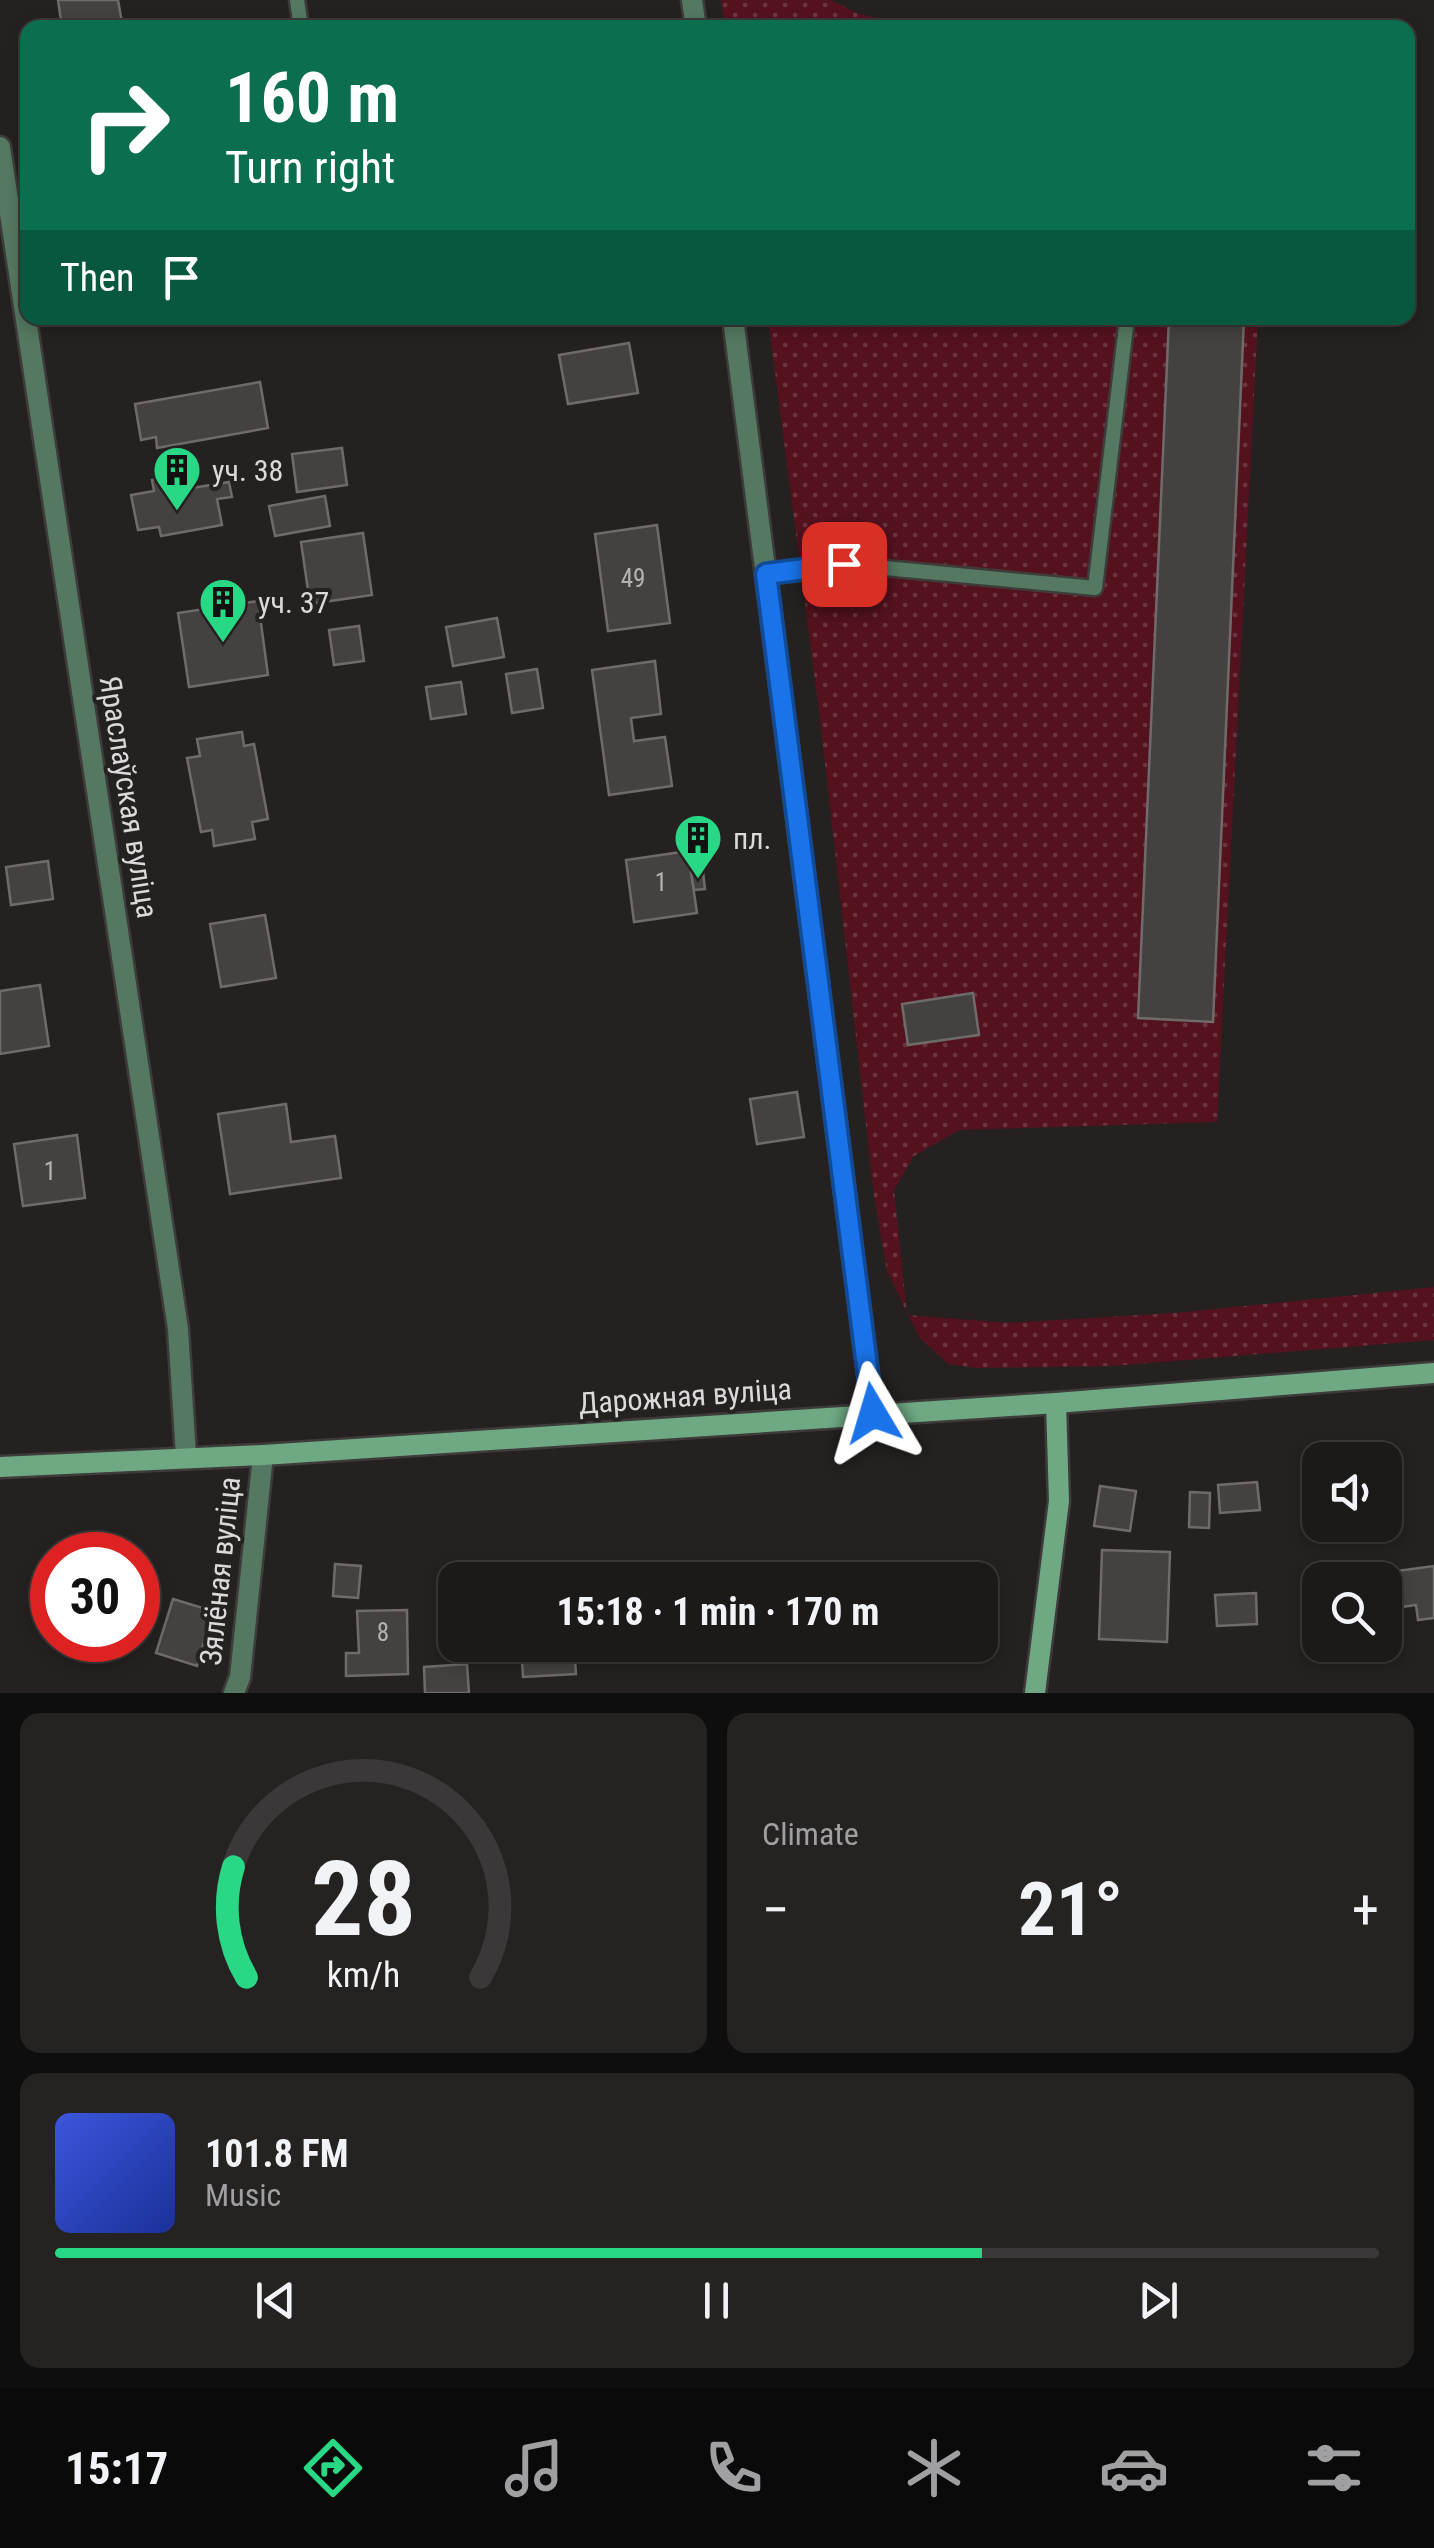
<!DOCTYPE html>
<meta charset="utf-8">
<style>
:root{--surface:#1c1919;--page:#252222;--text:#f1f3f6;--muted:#a0a0a2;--line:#3a3838;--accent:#29d885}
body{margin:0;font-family:"Roboto Condensed",sans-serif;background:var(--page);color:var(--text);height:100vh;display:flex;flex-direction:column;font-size:38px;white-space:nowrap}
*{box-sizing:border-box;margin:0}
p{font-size:32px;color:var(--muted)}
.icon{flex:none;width:55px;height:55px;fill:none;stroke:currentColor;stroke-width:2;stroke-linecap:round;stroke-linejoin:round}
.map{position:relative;height:1693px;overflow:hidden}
.panel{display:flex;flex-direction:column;gap:20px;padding:20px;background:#0f0e0e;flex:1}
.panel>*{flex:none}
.top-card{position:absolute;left:20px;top:20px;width:1395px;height:305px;border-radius:20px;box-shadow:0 5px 15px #0003,0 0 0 2px var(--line);background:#0b6e4f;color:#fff;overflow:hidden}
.tools{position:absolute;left:1302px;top:1442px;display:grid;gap:20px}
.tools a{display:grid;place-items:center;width:100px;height:100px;border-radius:20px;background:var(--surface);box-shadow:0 5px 15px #0003,0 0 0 2px var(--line);font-size:50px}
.speed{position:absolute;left:30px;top:1532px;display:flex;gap:20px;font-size:50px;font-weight:700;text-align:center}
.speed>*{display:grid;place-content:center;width:130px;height:130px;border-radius:50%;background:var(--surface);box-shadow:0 5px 15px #0003,0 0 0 2px var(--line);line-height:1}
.speed .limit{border:15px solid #d22;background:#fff;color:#111}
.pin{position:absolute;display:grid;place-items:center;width:85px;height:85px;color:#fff;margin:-42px;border-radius:20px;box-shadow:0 5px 15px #0006}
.me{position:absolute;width:110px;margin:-55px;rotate:353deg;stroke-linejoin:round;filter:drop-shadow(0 0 8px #0008)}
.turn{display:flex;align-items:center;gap:35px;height:210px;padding:0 40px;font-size:45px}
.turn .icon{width:130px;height:130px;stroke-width:2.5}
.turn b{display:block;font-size:70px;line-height:85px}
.then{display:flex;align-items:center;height:95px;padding:0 40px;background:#0003;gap:20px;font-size:38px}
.big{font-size:75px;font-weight:700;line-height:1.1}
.panel .card{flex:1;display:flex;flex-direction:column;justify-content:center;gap:15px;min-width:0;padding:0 35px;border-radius:20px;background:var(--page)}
.panel .dial{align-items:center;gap:0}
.dial svg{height:260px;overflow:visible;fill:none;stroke:var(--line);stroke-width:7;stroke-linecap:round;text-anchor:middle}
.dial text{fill:var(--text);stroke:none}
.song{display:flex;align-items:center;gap:30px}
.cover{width:120px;height:120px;border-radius:15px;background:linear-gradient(135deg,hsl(230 70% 55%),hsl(230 70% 35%))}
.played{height:10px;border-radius:5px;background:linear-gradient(90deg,var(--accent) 70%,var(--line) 70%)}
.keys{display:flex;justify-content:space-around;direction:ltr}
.heat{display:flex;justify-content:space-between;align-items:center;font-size:55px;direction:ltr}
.panel .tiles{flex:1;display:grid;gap:20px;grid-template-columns:1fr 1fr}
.card:last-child{grid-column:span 2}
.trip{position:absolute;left:438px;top:1562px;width:560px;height:100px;border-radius:20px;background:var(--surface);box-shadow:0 5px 15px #0003,0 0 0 2px var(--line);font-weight:700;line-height:100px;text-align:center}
.menu{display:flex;height:160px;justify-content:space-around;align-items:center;background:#0b0a0a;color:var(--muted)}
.menu .icon{width:70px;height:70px}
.menu .active{color:var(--accent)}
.menu b{font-size:45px;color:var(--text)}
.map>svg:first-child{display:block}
.grass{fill:url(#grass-dots)}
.building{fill:#464141;stroke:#706b6b;stroke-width:2.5}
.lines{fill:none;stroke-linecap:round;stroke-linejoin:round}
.lane-casing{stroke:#3e3b3b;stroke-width:19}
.street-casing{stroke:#3e3b3b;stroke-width:25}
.secondary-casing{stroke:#3e3b3b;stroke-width:25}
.lane{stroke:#547861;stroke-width:14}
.street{stroke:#547861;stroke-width:20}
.secondary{stroke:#6fa984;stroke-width:20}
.route-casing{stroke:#114b97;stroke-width:25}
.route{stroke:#1a73e8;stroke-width:18}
.labels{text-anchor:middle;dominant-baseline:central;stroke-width:8;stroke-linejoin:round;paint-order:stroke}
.number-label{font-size:25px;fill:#b6b3b3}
.poi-label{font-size:30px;fill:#dbd9d9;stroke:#252121;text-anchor:start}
.street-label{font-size:30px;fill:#dbd9d9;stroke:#252121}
</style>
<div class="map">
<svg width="1434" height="1693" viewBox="0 0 1434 1693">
<defs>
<pattern id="grass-dots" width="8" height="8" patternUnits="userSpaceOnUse" patternTransform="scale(2.5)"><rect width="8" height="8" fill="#54121f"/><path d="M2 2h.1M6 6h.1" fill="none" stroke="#6c343f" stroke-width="1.8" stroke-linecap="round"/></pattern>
</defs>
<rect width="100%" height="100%" fill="#252121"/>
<!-- grass -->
<g class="grass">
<polygon points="721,0 831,0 859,14 922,27 725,27"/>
<polygon points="768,318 1258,318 1217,1122 959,1130 914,1156 894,1190 907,1315 1009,1323 1174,1313 1434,1287 1434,1340 1113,1366 977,1368 948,1364 919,1337 887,1271 874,1196 820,719"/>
</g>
<!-- building -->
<g class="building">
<polygon points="58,0 118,0 123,28 62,28"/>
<polygon points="1169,318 1244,318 1213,1022 1138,1018"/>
<polygon points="629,343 638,393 568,404 559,355"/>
<polygon points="260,382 268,428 157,448 156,437 141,440 135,404"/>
<polygon points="342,448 347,485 297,492 292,454"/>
<polygon points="190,473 192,488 229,482 232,497 217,499 222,525 161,536 159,527 138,530 131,495 154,491 152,480"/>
<polygon points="325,496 330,526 275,536 269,506"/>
<polygon points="657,525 670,623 608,631 595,534"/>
<polygon points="363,533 372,595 310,604 301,542"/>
<polygon points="258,601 268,675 189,687 178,613"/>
<polygon points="497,618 504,657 453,666 446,627"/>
<polygon points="359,626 364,661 334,665 329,630"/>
<polygon points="655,661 661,714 631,718 634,741 665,737 672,786 609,795 592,670"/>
<polygon points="537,669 543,708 512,713 506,674"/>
<polygon points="461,682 466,714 431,719 426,687"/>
<polygon points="242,732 244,746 254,744 268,819 252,822 255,839 214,846 212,830 201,832 187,758 200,756 197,739"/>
<polygon points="688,851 697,913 634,922 626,860"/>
<polygon points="48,861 53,899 11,905 6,867"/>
<polygon points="703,872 705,889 694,890 691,873"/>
<polygon points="265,915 276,978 221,987 210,924"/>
<polygon points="40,985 49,1046 0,1054 0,991"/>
<polygon points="973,993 979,1035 908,1045 902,1004"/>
<polygon points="797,1092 804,1137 757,1144 750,1099"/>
<polygon points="286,1104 291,1142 335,1136 341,1178 230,1194 218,1114"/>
<polygon points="77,1135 85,1198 23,1206 14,1144"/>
<polygon points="1257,1482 1260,1510 1220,1513 1218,1485"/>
<polygon points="1100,1486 1136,1491 1130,1531 1094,1526"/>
<polygon points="1190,1492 1210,1493 1209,1528 1189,1527"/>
<polygon points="1102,1550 1170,1552 1167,1642 1099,1639"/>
<polygon points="335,1564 361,1566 358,1598 333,1596"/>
<polygon points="1434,1566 1434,1618 1418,1620 1416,1605 1394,1608 1389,1572"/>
<polygon points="739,1576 739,1580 677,1580 677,1579"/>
<polygon points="1320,1584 1320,1617 1307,1618 1304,1585"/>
<polygon points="1256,1593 1257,1624 1217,1626 1215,1595"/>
<polygon points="173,1599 213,1611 197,1666 156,1653"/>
<polygon points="407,1610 408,1674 346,1676 346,1653 359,1653 357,1611"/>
<polygon points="521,1645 574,1645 576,1674 523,1677"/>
<polygon points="467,1664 469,1693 425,1693 424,1667"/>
</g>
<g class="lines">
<!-- lane casing -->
<g class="lane-casing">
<g id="lane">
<polyline points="297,0 301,28"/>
<polyline points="766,573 843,564 1095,588 1127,318"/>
</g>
</g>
<!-- street casing -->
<g class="street-casing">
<g id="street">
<polyline points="692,0 696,28"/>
<polyline points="0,147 178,1329 186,1456"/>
<polyline points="733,318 873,1413"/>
<polyline points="234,1693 240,1677 263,1455"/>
</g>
</g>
<!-- secondary casing -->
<g class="secondary-casing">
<g id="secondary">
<polyline points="0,1467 263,1455 1056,1403 1434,1373"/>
<polyline points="1035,1693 1059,1501 1056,1403"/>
</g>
</g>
<!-- lane -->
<use href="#lane" class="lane"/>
<!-- street -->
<use href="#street" class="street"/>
<!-- secondary -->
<use href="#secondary" class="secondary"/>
</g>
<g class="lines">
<!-- route casing -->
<g class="route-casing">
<polyline id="route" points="844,564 766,574 873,1413"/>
</g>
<!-- route -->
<use href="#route" class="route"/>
</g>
<!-- icons -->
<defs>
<g id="building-pin" transform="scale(2.5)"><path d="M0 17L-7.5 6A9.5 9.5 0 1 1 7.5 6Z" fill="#29d885" stroke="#252121"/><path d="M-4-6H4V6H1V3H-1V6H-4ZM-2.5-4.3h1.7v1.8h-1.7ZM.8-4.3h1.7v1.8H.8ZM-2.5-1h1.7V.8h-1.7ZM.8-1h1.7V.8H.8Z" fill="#111"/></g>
</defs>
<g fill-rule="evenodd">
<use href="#building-pin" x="177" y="470"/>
<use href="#building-pin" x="223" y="602"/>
<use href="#building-pin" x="698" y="838"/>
</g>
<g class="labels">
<!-- number labels -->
<g class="number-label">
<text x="633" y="578">49</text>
<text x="661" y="882">1</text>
<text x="50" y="1171">1</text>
<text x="383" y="1632">8</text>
</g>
<!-- poi labels -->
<g class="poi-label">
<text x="212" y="470">уч. 38</text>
<text x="258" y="602">уч. 37</text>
<text x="733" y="838">пл.</text>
</g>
<!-- street labels -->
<g class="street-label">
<text transform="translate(129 797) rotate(81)">Яраслаўская вуліца</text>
<text transform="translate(685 1396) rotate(-4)">Дарожная вуліца</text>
<text transform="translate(220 1571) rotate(-84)">Зялёная вуліца</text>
</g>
</g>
</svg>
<div class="tools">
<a><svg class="icon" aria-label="sound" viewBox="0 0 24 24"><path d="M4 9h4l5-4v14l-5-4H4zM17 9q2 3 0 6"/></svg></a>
<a><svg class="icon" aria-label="search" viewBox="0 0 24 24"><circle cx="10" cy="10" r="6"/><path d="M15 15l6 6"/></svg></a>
</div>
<div class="speed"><div class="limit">30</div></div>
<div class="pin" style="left:844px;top:564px;background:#d93025"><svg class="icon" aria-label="arrive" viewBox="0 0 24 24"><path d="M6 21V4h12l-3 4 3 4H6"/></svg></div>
<svg class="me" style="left:873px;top:1413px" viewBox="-20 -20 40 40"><path d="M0-17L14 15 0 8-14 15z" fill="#1a73e8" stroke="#fff" stroke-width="4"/></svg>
<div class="trip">15:18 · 1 min · 170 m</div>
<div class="top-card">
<div class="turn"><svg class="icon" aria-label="right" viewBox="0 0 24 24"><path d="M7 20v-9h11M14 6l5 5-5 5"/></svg><div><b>160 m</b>Turn right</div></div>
<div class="then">Then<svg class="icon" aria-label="arrive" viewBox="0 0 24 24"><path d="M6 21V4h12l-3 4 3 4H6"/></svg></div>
</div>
</div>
<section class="panel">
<div class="tiles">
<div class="card dial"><svg viewBox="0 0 100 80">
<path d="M14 69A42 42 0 1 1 86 69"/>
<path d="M14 69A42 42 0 0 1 10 35" stroke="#29d885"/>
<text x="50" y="56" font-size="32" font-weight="700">28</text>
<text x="50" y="72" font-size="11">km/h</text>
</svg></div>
<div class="card"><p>Climate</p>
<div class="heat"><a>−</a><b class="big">21°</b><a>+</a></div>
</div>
<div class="card">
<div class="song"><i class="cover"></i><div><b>101.8 FM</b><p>Music</p></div></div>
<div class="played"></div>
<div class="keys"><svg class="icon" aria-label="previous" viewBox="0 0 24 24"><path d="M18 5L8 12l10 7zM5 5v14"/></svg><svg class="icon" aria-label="pause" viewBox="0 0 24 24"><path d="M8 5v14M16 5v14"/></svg><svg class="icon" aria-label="next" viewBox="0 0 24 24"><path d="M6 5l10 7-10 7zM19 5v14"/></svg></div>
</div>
</div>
</section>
<nav class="menu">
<b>15:17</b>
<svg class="icon active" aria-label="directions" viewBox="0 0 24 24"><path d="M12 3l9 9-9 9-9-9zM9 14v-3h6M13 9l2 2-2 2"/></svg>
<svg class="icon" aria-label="music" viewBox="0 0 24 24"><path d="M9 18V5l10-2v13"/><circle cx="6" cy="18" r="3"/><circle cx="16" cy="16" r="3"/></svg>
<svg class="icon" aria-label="phone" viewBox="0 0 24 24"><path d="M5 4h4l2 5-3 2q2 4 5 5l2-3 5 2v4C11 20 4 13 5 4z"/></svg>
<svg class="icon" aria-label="climate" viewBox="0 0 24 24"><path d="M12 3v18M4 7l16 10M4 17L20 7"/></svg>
<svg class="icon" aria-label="car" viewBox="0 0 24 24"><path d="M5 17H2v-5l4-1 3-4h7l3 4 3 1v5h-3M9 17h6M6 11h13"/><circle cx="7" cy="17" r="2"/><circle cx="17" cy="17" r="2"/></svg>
<svg class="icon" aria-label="filters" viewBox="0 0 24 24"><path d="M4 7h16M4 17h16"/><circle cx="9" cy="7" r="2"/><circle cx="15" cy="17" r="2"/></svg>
</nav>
